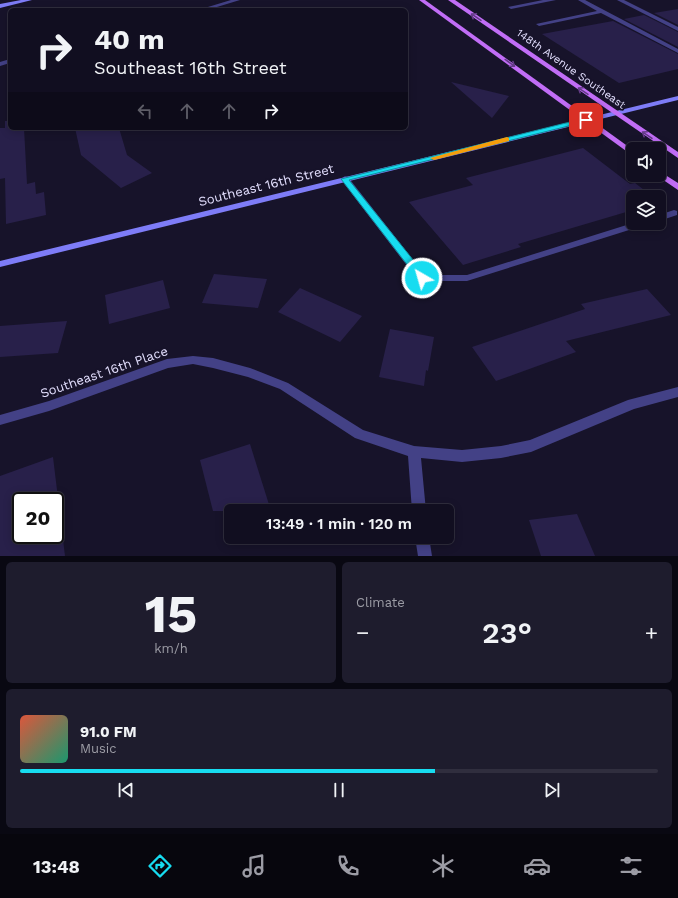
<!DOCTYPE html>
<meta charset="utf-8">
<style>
:root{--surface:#110e20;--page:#1e1c2d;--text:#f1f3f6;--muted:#9c9ca5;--line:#302e3e;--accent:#17dcf0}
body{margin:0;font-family:"Work Sans",sans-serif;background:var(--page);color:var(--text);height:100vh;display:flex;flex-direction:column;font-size:15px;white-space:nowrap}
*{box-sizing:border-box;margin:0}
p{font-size:13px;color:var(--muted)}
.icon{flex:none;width:22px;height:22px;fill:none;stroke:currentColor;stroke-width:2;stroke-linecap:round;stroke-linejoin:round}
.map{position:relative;height:556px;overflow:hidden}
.sheet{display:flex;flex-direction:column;gap:6px;padding:6px;background:#090812;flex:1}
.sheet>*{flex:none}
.hud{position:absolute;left:8px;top:8px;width:400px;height:122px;border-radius:6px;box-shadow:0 2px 10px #0003,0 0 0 1px var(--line);background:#110e20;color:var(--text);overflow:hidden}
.buttons{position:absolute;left:626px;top:142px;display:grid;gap:8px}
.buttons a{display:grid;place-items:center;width:40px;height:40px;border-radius:6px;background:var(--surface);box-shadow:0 2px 10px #0003,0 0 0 1px var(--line);font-size:20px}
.speed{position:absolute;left:12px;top:492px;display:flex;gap:8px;font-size:20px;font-weight:700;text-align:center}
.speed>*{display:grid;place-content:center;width:52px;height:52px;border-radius:50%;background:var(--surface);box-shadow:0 2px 10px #0003,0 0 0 1px var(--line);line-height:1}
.speed .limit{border:2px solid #111;border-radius:6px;background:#fff;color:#111}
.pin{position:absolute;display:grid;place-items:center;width:34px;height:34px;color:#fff;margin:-17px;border-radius:8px;box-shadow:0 2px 6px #0006}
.me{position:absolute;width:44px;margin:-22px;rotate:322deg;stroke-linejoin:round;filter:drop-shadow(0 0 3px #0008)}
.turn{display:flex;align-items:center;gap:14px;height:84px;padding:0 20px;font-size:18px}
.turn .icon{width:52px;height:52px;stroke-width:2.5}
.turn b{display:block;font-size:28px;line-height:34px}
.lanes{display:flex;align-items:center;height:38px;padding:0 20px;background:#0003;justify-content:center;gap:20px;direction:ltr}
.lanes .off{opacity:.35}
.big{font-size:30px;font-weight:600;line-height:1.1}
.sheet .card{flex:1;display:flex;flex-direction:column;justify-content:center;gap:6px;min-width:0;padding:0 14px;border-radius:6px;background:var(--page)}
.sheet .dial{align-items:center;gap:0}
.dial b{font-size:52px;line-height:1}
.song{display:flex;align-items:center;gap:12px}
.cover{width:48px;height:48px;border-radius:6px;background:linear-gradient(135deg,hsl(10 70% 55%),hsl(160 70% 35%))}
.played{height:4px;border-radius:2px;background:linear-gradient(90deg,var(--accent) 65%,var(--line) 65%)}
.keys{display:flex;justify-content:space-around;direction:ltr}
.heat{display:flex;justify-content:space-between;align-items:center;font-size:22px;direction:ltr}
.sheet .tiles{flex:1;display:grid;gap:6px;grid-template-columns:1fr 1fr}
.card:last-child{grid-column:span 2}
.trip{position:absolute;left:224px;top:504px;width:230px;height:40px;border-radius:6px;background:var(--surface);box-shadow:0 2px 10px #0003,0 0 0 1px var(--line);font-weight:600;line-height:40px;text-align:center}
.dock{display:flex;height:64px;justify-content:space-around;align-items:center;background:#07060d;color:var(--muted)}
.dock .icon{width:28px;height:28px}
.dock .active{color:var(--accent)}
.dock b{font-size:18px;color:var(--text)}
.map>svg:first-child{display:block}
.building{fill:#28204a;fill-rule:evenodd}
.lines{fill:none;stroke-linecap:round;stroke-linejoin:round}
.lane{fill:#434186;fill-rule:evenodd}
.street{fill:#434186;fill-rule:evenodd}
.secondary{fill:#7e7cf7;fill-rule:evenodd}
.primary{fill:#c16df6;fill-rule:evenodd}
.oneway{stroke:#633b86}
.route{fill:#17dcf0;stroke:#0f8f9c}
.slow{fill:#f59e0b}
.labels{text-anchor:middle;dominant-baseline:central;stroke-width:4;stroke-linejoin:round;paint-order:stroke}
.far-street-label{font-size:11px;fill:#e2defd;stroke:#17132a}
.street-label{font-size:13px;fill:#e2defd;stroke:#17132a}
</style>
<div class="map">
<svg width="678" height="556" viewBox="0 0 678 556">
<rect width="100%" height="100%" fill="#17132a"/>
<!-- building -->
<g class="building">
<polygon points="678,9 678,25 654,13"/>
<polygon points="644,15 678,32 678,47 624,19"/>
<polygon points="613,21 678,54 678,69 619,83 542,34"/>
<polygon points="451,82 509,96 492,118"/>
<polygon points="5,121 10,121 10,128 24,128 27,184 35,182 36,194 44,192 46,215 6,224 5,178 0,179 0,128 5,128"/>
<polygon points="75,128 119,128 127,155 152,173 121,188 81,155"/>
<polygon points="583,148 630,184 635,183 648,193 648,197 633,197 633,210 518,244 521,247 463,265 409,202 473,185 466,178"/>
<polygon points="214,274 267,279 258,308 202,303"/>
<polygon points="163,280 170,308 109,324 105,295"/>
<polygon points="300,288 362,316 340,342 278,312"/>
<polygon points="647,289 671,315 566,341 576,352 496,381 472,347 585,309 581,304"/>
<polygon points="67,321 58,353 0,357 0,326"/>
<polygon points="390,329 434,337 428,371 426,370 424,386 379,377"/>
<polygon points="250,444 271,511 213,511 200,460"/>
<path d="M53 457 65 556H0V476ZM21 501H55V535H21Z"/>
<polygon points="577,514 595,556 541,556 529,520"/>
</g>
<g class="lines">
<!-- lane -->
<g class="lane">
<polygon points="543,0 556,0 511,9 508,7"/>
<polygon points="578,0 585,0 678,49 678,53 601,13 539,26 536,24 597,11"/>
<polygon points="617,0 624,0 678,27 678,31"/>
<polygon points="345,176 348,177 425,275 467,275 633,223 647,223 645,225 467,281 422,281 418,280 342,181 341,179"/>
<polygon points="674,210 677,211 677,215 659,221 659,215"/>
</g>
<!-- street -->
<g class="street">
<polygon points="231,0 240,0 207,10 198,10"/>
<polygon points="10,59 10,63 0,66 0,62"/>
<polygon points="193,356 213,358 250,368 288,383 363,430 414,446 462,450 501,446 530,440 628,400 678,387 678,397 634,409 531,452 501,458 462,462 421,458 426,511 412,511 408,456 355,438 280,389 248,377 213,368 193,364 168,368 49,411 0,425 0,415 49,401 167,359"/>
<polygon points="415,537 429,537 432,556 418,556"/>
</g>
<!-- secondary -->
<g class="secondary">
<polygon points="21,0 32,0 0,8 0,4"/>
<polygon points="678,96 678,100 0,267 0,261"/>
</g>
<!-- primary -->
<g class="primary">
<polygon points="419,0 425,0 633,150 633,156"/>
<polygon points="448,0 455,0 678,152 678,158"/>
<polygon points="659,171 678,183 678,190 656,175 659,175"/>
</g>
</g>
<!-- one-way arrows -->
<defs><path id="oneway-shaft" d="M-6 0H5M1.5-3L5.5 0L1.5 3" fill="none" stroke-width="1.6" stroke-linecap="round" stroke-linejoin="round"/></defs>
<g class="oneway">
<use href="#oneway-shaft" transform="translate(476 17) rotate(-146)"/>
<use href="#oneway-shaft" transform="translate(510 63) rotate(36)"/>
<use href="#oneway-shaft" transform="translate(583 91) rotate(-146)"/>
<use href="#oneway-shaft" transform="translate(647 135) rotate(-146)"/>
</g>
<!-- route -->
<polygon class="route" points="586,118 590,120 589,121 349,180 426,276 426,280 419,280 341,179"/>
<!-- slow -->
<polygon class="slow" points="507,137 509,138 509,141 434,160 430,158"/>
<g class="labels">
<!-- far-street labels -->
<g class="far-street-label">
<text transform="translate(571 69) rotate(35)">148th Avenue Southeast</text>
</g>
<!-- street labels -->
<g class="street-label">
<text transform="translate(266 185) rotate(-14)">Southeast 16th Street</text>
<text transform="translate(104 372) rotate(-19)">Southeast 16th Place</text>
</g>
</g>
</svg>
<div class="buttons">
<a><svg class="icon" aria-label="sound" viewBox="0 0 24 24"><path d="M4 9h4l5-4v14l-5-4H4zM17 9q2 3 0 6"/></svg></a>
<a><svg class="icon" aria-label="layers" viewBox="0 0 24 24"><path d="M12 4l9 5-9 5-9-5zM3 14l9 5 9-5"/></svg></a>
</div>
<div class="speed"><div class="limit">20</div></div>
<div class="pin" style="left:586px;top:120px;background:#d93025"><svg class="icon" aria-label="arrive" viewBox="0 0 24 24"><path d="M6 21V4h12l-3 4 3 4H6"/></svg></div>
<svg class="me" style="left:422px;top:278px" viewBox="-20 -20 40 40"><circle r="17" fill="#17dcf0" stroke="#fff" stroke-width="3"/><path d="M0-11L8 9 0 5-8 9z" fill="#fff"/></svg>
<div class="trip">13:49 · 1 min · 120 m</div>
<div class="hud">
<div class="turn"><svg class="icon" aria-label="right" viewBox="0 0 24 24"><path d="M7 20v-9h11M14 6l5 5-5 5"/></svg><div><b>40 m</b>Southeast 16th Street</div></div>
<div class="lanes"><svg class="icon off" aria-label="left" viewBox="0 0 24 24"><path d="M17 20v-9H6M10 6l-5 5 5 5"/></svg><svg class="icon off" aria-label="ahead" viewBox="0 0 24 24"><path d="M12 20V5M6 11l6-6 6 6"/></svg><svg class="icon off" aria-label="ahead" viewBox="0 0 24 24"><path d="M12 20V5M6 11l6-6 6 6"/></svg><svg class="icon" aria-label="right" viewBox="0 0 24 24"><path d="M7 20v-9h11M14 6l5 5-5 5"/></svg></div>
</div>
</div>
<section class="sheet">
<div class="tiles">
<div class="card dial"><b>15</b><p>km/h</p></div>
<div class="card"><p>Climate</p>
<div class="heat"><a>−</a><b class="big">23°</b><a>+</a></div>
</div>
<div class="card">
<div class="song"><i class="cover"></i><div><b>91.0 FM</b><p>Music</p></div></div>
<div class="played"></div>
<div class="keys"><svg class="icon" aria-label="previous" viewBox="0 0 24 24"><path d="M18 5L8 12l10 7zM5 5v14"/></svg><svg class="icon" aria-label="pause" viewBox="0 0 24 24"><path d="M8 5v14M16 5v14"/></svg><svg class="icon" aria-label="next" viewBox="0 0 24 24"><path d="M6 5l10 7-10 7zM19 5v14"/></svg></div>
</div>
</div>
</section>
<nav class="dock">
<b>13:48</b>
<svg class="icon active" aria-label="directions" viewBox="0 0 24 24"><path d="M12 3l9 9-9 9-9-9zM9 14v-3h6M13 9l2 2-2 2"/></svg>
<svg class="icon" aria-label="music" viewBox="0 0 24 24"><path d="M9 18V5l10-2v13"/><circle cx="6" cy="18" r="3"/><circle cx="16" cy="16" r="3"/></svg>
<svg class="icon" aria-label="phone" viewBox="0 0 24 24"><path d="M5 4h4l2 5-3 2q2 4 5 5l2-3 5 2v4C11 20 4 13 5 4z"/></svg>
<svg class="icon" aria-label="climate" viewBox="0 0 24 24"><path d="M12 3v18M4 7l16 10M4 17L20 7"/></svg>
<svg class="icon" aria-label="car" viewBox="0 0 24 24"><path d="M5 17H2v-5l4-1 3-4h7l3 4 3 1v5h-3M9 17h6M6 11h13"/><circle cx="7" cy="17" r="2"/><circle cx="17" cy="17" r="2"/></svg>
<svg class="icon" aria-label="filters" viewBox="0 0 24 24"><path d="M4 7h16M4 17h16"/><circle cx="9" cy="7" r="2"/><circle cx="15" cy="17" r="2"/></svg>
</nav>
